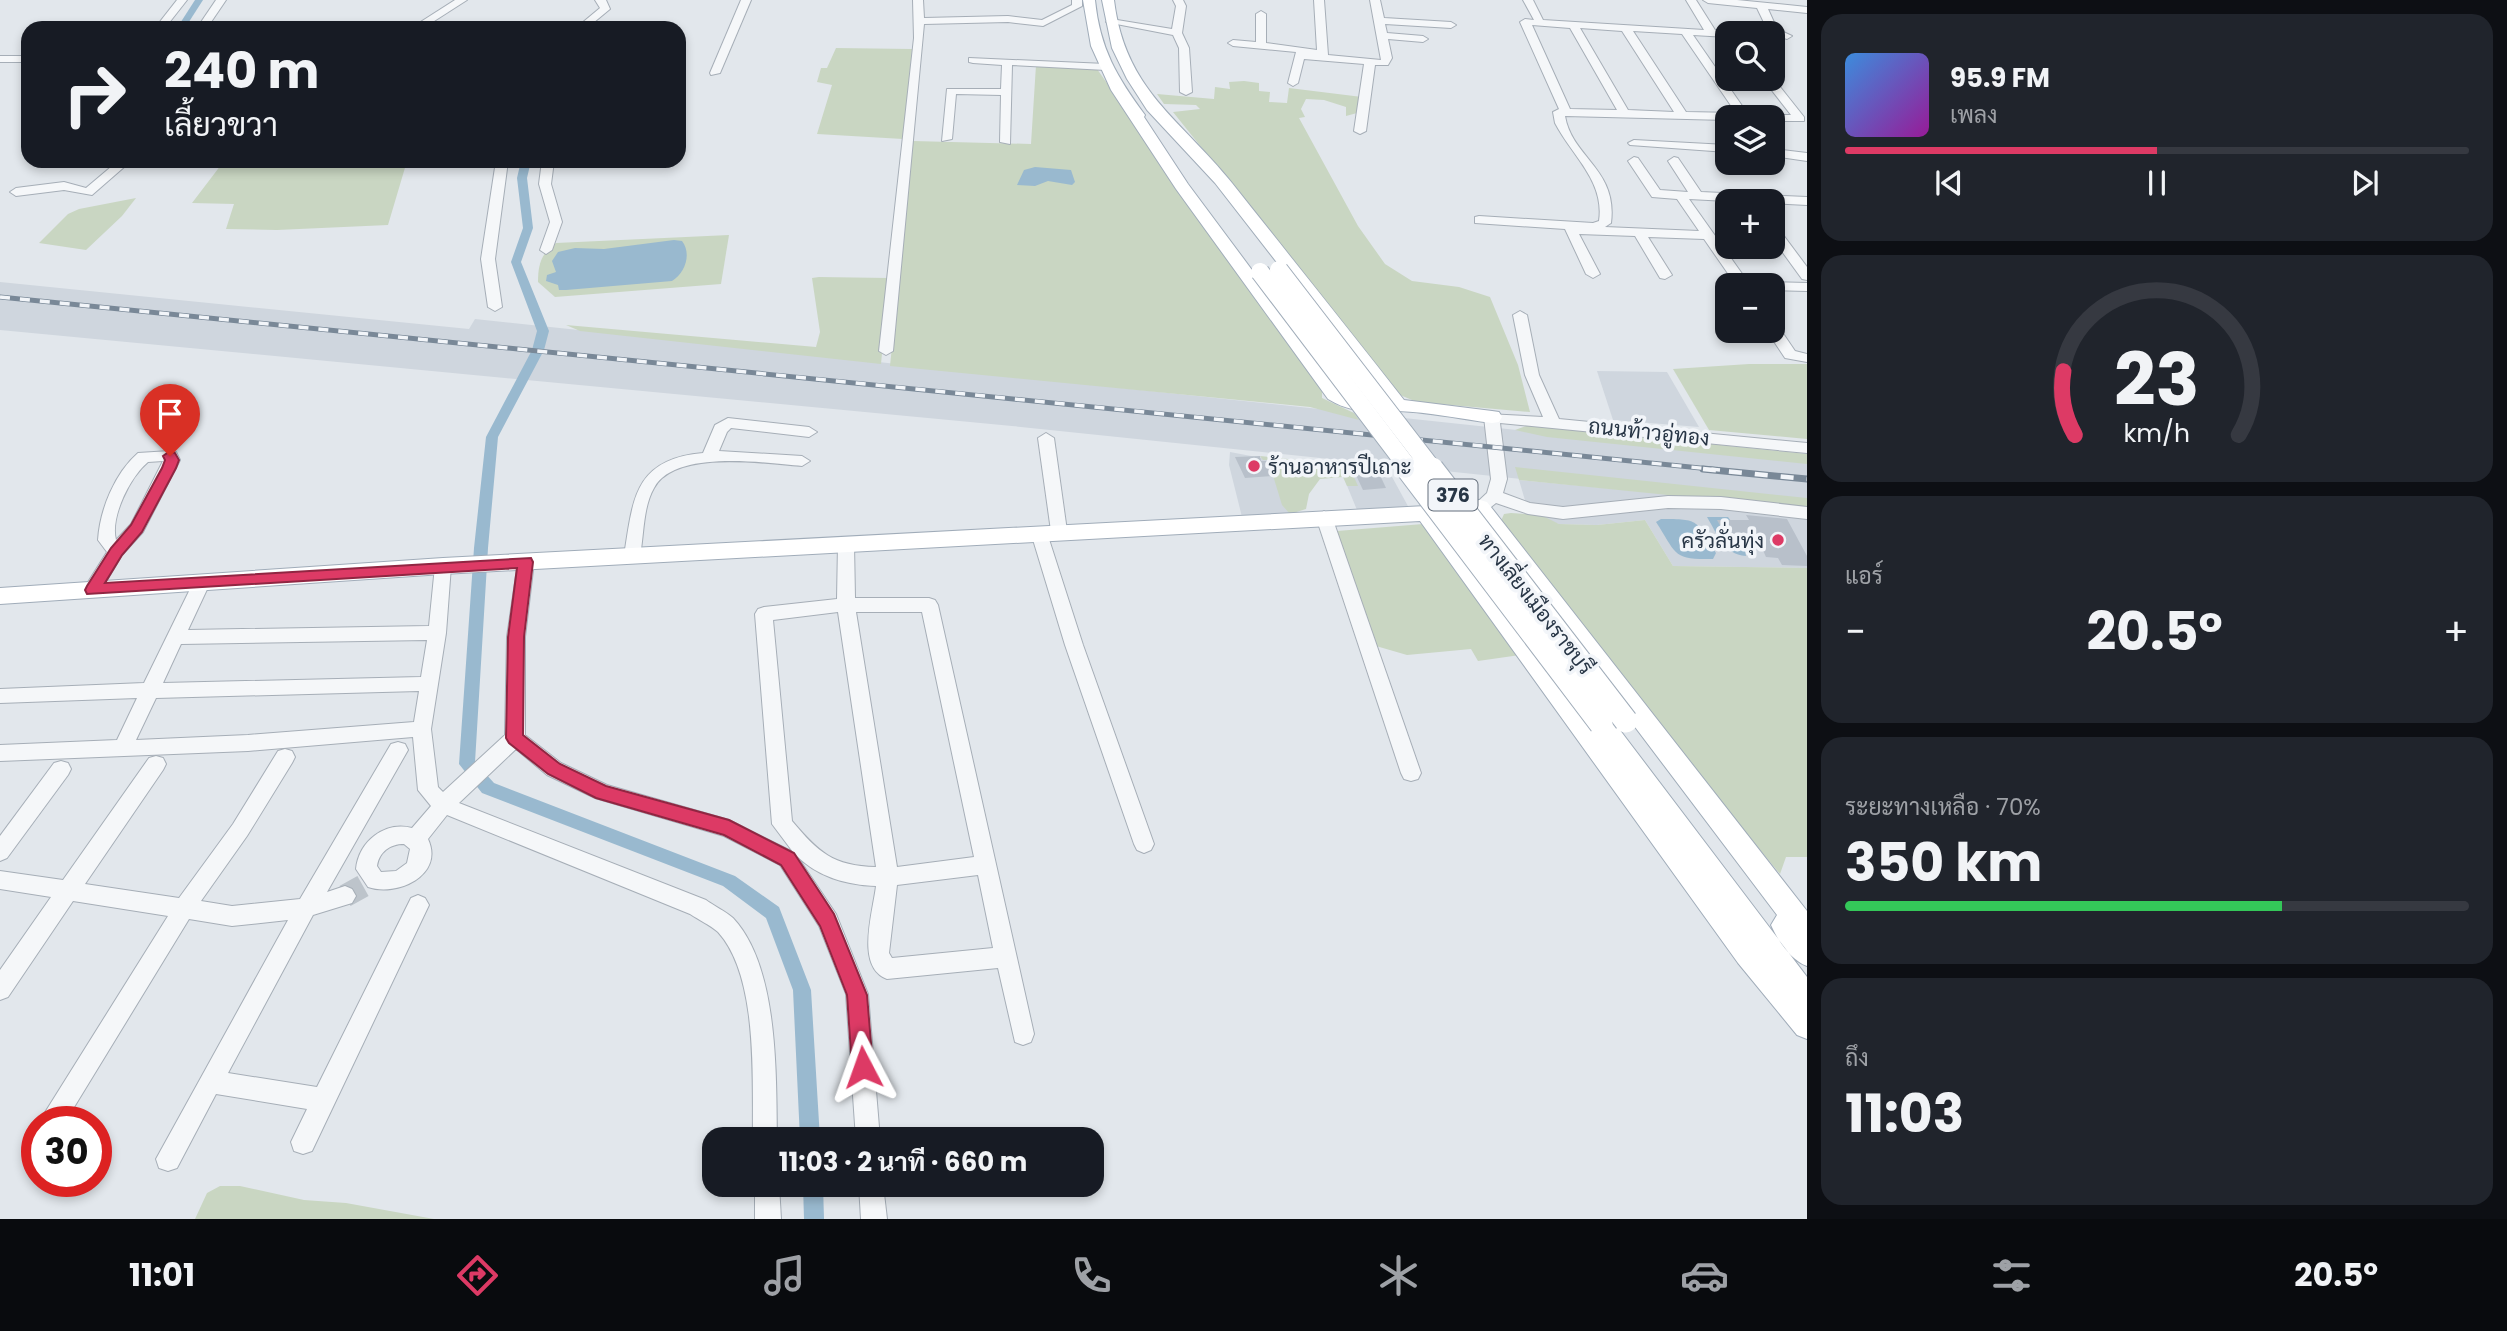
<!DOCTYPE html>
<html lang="th">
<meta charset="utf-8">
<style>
:root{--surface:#171b24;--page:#20242c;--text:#f1f3f6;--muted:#9ea1a6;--line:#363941;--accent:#dd3a65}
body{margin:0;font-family:Poppins,Sarabun,sans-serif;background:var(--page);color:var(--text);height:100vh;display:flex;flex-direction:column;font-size:26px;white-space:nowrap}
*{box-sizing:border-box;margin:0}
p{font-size:23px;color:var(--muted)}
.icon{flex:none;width:38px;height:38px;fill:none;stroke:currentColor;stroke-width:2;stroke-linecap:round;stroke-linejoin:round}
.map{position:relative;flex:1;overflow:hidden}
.sheet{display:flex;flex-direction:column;gap:14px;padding:14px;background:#0d0f14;width:700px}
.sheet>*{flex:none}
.hud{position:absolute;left:21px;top:21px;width:665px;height:147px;border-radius:21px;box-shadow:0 4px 10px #0003;background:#171b24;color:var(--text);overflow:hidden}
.fabs{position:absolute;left:1715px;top:21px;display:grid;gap:14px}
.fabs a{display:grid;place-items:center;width:70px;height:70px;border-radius:14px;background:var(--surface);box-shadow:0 4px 10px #0003;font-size:35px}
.speed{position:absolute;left:21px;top:1106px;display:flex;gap:14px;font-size:35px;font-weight:700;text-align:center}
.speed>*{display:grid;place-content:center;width:91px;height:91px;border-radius:50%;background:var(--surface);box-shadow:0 4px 10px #0003;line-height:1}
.speed .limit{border:10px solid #d22;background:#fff;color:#111}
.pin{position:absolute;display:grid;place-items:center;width:60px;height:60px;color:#fff;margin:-72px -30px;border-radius:50% 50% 50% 0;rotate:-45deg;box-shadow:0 0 7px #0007}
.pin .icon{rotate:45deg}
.me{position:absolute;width:77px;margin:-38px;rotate:356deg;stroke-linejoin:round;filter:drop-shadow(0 0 5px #0008)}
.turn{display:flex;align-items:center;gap:24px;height:147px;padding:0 28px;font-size:32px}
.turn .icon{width:91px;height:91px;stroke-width:2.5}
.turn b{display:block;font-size:49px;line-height:60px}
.big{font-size:52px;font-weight:700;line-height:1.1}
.sheet .widget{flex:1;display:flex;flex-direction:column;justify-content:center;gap:10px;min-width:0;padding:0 24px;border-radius:21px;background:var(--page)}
.sheet .dial{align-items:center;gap:0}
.dial svg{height:182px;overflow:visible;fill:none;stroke:var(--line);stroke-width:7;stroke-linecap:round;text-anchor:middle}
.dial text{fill:var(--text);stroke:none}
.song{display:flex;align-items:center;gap:21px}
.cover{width:84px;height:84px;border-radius:10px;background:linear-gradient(135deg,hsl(210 70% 55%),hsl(300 70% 35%))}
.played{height:7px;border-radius:4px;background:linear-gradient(90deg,var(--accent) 50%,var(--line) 50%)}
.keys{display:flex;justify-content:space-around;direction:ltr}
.heat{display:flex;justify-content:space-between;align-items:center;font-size:38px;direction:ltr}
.charge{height:10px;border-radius:5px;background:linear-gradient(90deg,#34c759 70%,var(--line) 0)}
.trip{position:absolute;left:702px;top:1127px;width:402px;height:70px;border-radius:21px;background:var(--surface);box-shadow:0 4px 10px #0003;font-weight:700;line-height:70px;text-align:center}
.tab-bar{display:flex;height:112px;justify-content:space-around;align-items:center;background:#090b0e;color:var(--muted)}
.tab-bar .icon{width:49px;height:49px}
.tab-bar .on{color:var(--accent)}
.tab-bar b{font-size:32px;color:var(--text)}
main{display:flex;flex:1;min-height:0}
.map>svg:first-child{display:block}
.built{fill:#cfd6de}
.green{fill:#c9d6c2}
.water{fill:#99b9cf}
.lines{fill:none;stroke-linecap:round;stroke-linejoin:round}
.canal{fill:#99b9cf;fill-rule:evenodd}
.building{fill:#b8c0ca}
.minor-tunnel{stroke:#bdc4cb;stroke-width:23;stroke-dasharray:23 11;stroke-linecap:butt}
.minor-casing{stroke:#a6aeb7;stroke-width:2}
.major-casing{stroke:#a0acb9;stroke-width:2}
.minor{fill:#f5f7f9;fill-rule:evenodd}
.major{fill:#fff;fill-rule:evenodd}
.rail-far1-casing{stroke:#798897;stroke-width:5}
.rail-casing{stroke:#798897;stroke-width:7}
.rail-far1{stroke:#f2f5f9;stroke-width:3.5;stroke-dasharray:10;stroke-linecap:butt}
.rail{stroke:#f2f5f9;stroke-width:4.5;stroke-dasharray:13;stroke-linecap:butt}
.major-bridge-far1-casing{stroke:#a0acb9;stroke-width:20;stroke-linecap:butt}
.major-bridge-casing{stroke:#a0acb9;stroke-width:25;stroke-linecap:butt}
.major-bridge-far1{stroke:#fff;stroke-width:18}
.major-bridge{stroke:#fff;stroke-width:23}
.route{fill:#dd3a65;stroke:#902642;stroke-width:2}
.poi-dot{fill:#dd3a65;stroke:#f2f5f9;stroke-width:2.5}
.labels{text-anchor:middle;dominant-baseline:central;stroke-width:7;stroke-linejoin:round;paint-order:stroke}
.shield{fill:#f2f5f9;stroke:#656f7c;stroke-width:2}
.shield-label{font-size:19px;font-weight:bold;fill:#283646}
.street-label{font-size:21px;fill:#283646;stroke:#f2f5f9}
.poi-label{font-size:21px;fill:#283646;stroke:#f2f5f9;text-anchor:start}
</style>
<main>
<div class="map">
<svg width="1807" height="1219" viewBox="0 0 1807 1219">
<rect width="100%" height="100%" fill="#e2e7ec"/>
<!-- built -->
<g class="built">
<polygon points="0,282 469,329 475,319 1807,461 1807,568 1673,566 1645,520 1597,525 1559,524 1529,514 1519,480 1657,493 1012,426 0,330"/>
<polygon points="1597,371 1667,372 1699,427 1613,420"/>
<polygon points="1230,452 1272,460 1275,468 1272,469 1290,514 1242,517 1229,465"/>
<polygon points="1349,466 1378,470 1391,475 1409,508 1357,510 1341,471 1350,471"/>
</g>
<!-- green -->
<g class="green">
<polygon points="836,48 912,49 903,139 817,134 832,85 817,82 821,68 827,68"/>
<polygon points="1036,65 1097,69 1322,387 1322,398 1354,413 1359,420 1310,407 890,366 913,141 1031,144"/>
<polygon points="1244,81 1259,83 1259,91 1270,92 1269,102 1287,103 1289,88 1362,97 1357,113 1346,116 1346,107 1324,100 1306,99 1301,109 1305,117 1299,118 1358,226 1385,264 1412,281 1459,287 1490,297 1518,365 1530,412 1417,402 1400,395 1173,112 1200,109 1196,105 1164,104 1157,94 1214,99 1215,87 1230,89 1229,82"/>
<polygon points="224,161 407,161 388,225 277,230 226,229 234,204 192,203"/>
<polygon points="136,198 122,216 86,250 39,243 68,214 79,209"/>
<path d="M729 235 721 284 555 297 538 282C538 265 541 253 556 243Z"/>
<polygon points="819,277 889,278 881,364 580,331 566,325 816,347 820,332 812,278"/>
<polygon points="1749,364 1807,364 1807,439 1709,430 1673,369"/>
<polygon points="1529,425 1807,454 1807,464 1547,437 1515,430"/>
<polygon points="1260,456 1349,466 1358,486 1347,486 1343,477 1320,479 1309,494 1306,509 1290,514 1282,505 1271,469 1275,468 1272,460 1263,460"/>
<polygon points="1515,467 1807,498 1807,509 1519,480"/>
<polygon points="1511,513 1541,515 1559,524 1597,525 1645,520 1673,566 1807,568 1807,857 1786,857 1780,874 1697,774 1501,521 1504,514"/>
<polygon points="1423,524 1520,655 1478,661 1471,649 1407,655 1376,646 1337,531"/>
<polygon points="220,1186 240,1186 304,1200 346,1203 434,1219 195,1219 207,1193"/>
</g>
<!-- water -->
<g class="water">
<polygon points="1035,167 1071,170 1075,182 1072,185 1048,181 1035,186 1017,185 1024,170"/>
<path d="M674 240 682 241C692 254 685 273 672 281L566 290H559L558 285 546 281 547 275 556 272 552 261 558 252 575 248 604 249Z"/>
<path d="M1707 517H1728L1743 538 1746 556C1723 554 1718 535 1707 517Z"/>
<path d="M1661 519C1700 519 1696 520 1716 553L1713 559C1672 560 1677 554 1656 522Z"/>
</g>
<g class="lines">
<!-- canal -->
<g class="canal">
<polygon points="195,0 203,0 185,28 177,28"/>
<polygon points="521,161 531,161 527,178 533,228 521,262 549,331 544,350 498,437 488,548 475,762 494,783 735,876 779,907 811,990 820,1139 800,1139 793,990 766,918 723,886 482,793 459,764 474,548 486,437 532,350 537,331 511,262 523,228 517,178"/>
<polygon points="803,1185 823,1185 824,1219 804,1219"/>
</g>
</g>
<!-- building -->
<g class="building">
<polygon points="1260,456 1261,461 1267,461 1273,476 1245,478 1235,457"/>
<polygon points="1378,471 1386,488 1363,490 1355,473"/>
<polygon points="1746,515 1787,519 1807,556 1807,566 1782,565 1778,558 1766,557 1758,539 1728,540 1717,520 1749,520"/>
</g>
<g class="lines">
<!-- minor-tunnel -->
<polyline class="minor-tunnel" points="345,896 363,886"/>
<!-- minor casing -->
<g class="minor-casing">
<g id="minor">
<polygon points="177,0 187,0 165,28 155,28"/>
<polygon points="216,0 226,0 207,28 197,28"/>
<polygon points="455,0 467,0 428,25 419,23"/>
<polygon points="595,0 606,0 610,9 587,28 576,28 600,8"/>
<polygon points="741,0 751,0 720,73 711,75 710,73"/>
<polygon points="913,0 923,0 924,18 1008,16 1042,20 1072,5 1072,0 1082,0 1082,6 1043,26 1008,22 924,24 893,351 886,355 879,351 914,38"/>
<polygon points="1173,0 1183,0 1186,6 1182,33 1189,48 1192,92 1186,95 1180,92 1179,48 1173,35 1106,22 1111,19 1172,29 1176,6"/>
<polygon points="1314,0 1324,0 1328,55 1381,60 1370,0 1380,0 1384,18 1451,22 1456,25 1451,28 1385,24 1387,33 1423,36 1428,39 1423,42 1388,39 1392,58 1388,65 1375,65 1366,131 1360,134 1354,131 1364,64 1304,59 1298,83 1293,86 1288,83 1296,52 1233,46 1228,43 1233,40 1256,42 1256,14 1261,11 1266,14 1266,43 1317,50"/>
<path d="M1523 0H1533L1543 20 1704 30 1686 0H1696L1715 30 1731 32 1727 37 1693 35 1747 113 1760 115 1761 117H1727V120L1565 116C1572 158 1618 169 1611 223L1605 227 1699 231 1677 199 1652 197 1628 161 1634 157 1638 158 1660 190 1688 192 1668 161 1674 157 1678 158 1701 192 1807 197V205L1689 199 1750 285H1736L1704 239 1648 237 1672 275 1665 279 1660 278 1635 236 1579 234 1600 274 1593 278 1586 274 1565 229 1475 223V217L1479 216 1593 223 1599 221C1605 181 1572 156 1555 123L1553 112 1559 109 1520 22 1525 19 1534 20ZM1532 25 1570 28 1617 110 1570 109ZM1580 28 1622 31 1674 112 1628 110ZM1633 31 1682 34 1736 113 1686 112Z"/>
<polygon points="1703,0 1737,0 1807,7 1807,13 1768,9 1777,29 1792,36 1787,39 1769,33 1757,8 1708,3"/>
<rect x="0" y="56" width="28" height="6"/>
<polygon points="969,58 1106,64 1111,67 1106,70 1012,65 1010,144 1000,142 1001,95 956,94 952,139 942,141 947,89 1001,89 1002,65 973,63 969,62"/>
<polygon points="1773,78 1804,117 1804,121 1773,121 1773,117 1768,117 1773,115 1791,115 1763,79"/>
<polygon points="1634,140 1727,145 1727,152 1630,145 1628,143"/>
<polygon points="1773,149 1807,153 1807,161 1773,156"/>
<polygon points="118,161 131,161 92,195 64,190 16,196 10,192 16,188 64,182 86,188"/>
<polygon points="496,161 508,161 495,259 502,307 495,311 488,307 481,259"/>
<polygon points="542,161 554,161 551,184 562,222 552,250 546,254 540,250 550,222 539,184"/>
<polygon points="1773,227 1778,228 1807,267 1807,280 1802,279 1773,239"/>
<polygon points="1773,282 1807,283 1807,291 1773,290 1773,285 1767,285"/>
<polygon points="1520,311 1527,315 1539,375 1559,419 1807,443 1807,453 1500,423 1507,479 1503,493 1530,503 1563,507 1668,496 1721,497 1807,507 1807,519 1721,509 1668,508 1563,519 1528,514 1496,503 1486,511 1474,511 1472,507 1487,493 1491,479 1484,417 1487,414 1543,417 1525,375 1513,315"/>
<polygon points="1773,325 1778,326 1795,351 1807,354 1807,362 1785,358 1767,331 1773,331"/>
<path d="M728 418 809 427 817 432 809 437 731 428 727 432 719 451 802 456 810 461 802 466C765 463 675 449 654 488 643 507 644 534 640 556L632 562 626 560 624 556C633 499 634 459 703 453L715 425Z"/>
<polygon points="1046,433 1054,438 1067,531 1059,537 1051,531 1038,438"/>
<path d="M170 451 176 452 180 460 143 532 122 555 98 595H86L83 590 107 552 98 540C100 509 115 473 138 453ZM163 461 131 524 116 540C110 517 130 477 148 462Z"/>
<polygon points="1324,511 1332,517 1421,773 1418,779 1411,781 1404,779 1401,773 1316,517"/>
<polygon points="1039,527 1047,533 1083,645 1154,844 1151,850 1144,853 1137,850 1134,844 1065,645 1031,533"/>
<path d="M846 538 854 544 855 598H929L935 600 938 605 1034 1034 1031 1042 1023 1045 1015 1042 998 968 887 979C855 967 873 912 876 886 847 885 818 877 797 856L836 914 868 994 880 1139H856L846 994 819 926 780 865 724 836 595 798 547 775 516 749 459 803 706 900C714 906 725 911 733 918 779 967 776 1076 777 1139H753C752 1081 759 977 718 932 710 925 699 920 690 914L447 815 428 839C445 876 396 897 368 887L356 869C359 841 385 821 412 828L431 806 418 790 413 737 248 751 0 761V745L117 740 137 698 0 703V689L144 683 195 579H207L210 583 188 630 429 626 435 566 443 560 451 566 446 633 431 729 438 787 443 792 505 735 507 637 518 562 526 556 534 562 525 637V735L561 763 607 785 729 820 793 852 772 824 755 614 758 609 764 607 837 599 838 544ZM838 612 876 867C833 866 818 852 792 821L773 620ZM856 612H922L974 857 897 867ZM427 640 421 677 163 683 181 644ZM419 691 414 722 248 735 136 740 156 698ZM404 844 410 849 407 863 396 871 381 872 377 866C379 852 390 844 404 844ZM978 875 993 948 892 958 889 953 897 885Z"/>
<polygon points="398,742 405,744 408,750 327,892 345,886 352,889 356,896 352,903 313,915 228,1073 317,1087 411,898 418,895 425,898 429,905 312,1151 303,1154 294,1151 291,1142 307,1109 216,1094 177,1168 168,1171 159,1168 156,1159 288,920 232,926 189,919 65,1122 39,1122 168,916 73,901 8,997 0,1000 0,970 51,897 0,889 0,871 63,880 149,758 156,756 163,758 166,764 163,770 85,884 179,898 233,824 278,751 285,749 292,751 295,757 292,763 247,836 201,901 232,906 300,899 391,744"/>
<polygon points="61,761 68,763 71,769 68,775 7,858 0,861 0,836 54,763"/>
<polygon points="755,1185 779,1185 781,1219 755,1219"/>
<polygon points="859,1185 883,1185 887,1219 861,1219"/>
</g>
</g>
<!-- major casing -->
<g class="major-casing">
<g id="major">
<path d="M1083 0H1095C1100 49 1117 77 1145 115L1144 117 1188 184 1342 391 1358 399 1384 400 1215 183 1147 110 1127 79 1112 48 1102 0H1114C1125 91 1181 119 1232 183 1289 255 1347 327 1404 400L1492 411 1499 412 1502 417 1499 422 1492 423C1461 419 1429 412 1398 411 1372 411 1352 414 1328 399L1176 189 1111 90 1091 46Z"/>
<path d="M1480 500 1487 502 1807 911V966C1791 960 1778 941 1771 925L1777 915 1475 515 1442 519 1591 720 1601 714 1610 717 1807 977V1039L1797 1035 1738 963 1420 521 443 574 0 604V588L443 558 1426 506Z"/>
</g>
</g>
<!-- minor -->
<use href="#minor" class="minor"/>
<!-- major -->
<use href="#major" class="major"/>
<!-- rail-far1 casing -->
<g class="rail-far1-casing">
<polyline id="rail-far1" points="0,297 1720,470"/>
</g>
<!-- rail casing -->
<g class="rail-casing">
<polyline id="rail" points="1703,469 1807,479"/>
</g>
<!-- rail-far1 -->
<use href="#rail-far1" class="rail-far1"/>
<!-- rail -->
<use href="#rail" class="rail"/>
<!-- major-bridge-far1 casing -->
<g class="major-bridge-far1-casing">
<g id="major-bridge-far1">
<polyline points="1279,270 1433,470"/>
<polyline points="1260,272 1410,470"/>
</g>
</g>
<!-- major-bridge casing -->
<g class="major-bridge-casing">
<g id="major-bridge">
<polyline points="1408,469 1601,724"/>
<polyline points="1432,469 1626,721"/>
</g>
</g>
<!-- major-bridge-far1 -->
<use href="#major-bridge-far1" class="major-bridge-far1"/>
<!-- major-bridge -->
<use href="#major-bridge" class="major-bridge"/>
</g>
<!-- route -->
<polygon class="route" points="170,451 175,453 179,460 176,468 142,532 122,555 105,583 531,558 533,562 524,637 523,735 560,764 606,786 729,820 794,853 834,914 867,995 873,1067 870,1074 863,1077 855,1074 852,1067 847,995 820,926 781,865 724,835 596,798 548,774 509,743 506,738 508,637 517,568 87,594 85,590 87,586 111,548 131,525 162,468 165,460 163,456"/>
<!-- markers -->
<g class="poi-dot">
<circle cx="1254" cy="466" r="7"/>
<circle cx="1778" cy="540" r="7"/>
</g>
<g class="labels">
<!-- shield labels -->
<rect class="shield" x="1428.5" y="479.5" width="49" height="31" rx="5"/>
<g class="shield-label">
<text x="1453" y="495">376</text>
</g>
<!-- street labels -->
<g class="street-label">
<text transform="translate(1649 432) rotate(6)">ถนนท้าวอู่ทอง</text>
<text transform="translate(1536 604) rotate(52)">ทางเลี่ยงเมืองราชบุรี</text>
</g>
<!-- poi labels -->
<g class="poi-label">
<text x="1268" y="466">ร้านอาหารปีเถาะ</text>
<text x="1764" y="540" text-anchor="end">ครัวลั่นทุ่ง</text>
</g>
</g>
</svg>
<div class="fabs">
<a><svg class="icon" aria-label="search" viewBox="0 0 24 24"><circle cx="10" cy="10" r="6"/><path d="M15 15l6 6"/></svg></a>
<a><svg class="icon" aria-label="layers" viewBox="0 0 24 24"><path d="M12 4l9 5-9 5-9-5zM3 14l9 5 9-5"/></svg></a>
<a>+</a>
<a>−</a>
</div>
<div class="speed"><div class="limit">30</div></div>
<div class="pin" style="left:170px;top:456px;background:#d93025"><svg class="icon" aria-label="arrive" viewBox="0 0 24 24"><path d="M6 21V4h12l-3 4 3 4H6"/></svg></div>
<svg class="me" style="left:863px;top:1067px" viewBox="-20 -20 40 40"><path d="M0-17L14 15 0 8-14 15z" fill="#dd3a65" stroke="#fff" stroke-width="4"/></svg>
<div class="trip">11:03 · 2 นาที · 660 m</div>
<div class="hud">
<div class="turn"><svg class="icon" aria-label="right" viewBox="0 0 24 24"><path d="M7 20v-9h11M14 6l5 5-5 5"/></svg><div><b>240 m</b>เลี้ยวขวา</div></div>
</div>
</div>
<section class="sheet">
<div class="widget">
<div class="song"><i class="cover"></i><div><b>95.9 FM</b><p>เพลง</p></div></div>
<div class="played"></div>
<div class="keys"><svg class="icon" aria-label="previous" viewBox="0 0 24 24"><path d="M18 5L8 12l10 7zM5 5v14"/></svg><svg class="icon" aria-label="pause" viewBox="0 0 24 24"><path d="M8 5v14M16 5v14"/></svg><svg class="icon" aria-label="next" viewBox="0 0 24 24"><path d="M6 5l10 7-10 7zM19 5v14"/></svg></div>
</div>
<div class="widget dial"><svg viewBox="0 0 100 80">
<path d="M14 69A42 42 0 1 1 86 69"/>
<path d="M14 69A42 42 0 0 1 9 41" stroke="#dd3a65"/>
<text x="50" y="56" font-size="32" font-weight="700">23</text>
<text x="50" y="72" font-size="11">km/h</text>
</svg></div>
<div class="widget"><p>แอร์</p>
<div class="heat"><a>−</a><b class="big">20.5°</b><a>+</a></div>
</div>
<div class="widget"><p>ระยะทางเหลือ · 70%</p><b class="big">350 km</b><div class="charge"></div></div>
<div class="widget"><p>ถึง</p><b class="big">11:03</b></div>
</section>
</main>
<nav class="tab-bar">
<b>11:01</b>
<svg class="icon on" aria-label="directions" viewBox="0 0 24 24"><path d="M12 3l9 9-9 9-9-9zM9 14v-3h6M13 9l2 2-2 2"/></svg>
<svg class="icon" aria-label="music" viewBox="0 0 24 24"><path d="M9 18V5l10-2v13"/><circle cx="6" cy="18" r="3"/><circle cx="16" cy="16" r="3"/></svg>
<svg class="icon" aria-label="phone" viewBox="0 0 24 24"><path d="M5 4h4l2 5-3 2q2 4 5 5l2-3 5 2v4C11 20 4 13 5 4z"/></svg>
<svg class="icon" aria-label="climate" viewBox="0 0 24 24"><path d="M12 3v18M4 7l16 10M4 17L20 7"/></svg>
<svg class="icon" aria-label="car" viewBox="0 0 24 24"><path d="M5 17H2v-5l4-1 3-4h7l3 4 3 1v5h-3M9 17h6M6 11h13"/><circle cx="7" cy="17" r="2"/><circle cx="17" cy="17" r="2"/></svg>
<svg class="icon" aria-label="filters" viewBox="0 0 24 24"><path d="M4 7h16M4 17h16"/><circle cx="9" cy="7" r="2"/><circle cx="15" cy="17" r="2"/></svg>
<b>20.5°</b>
</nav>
